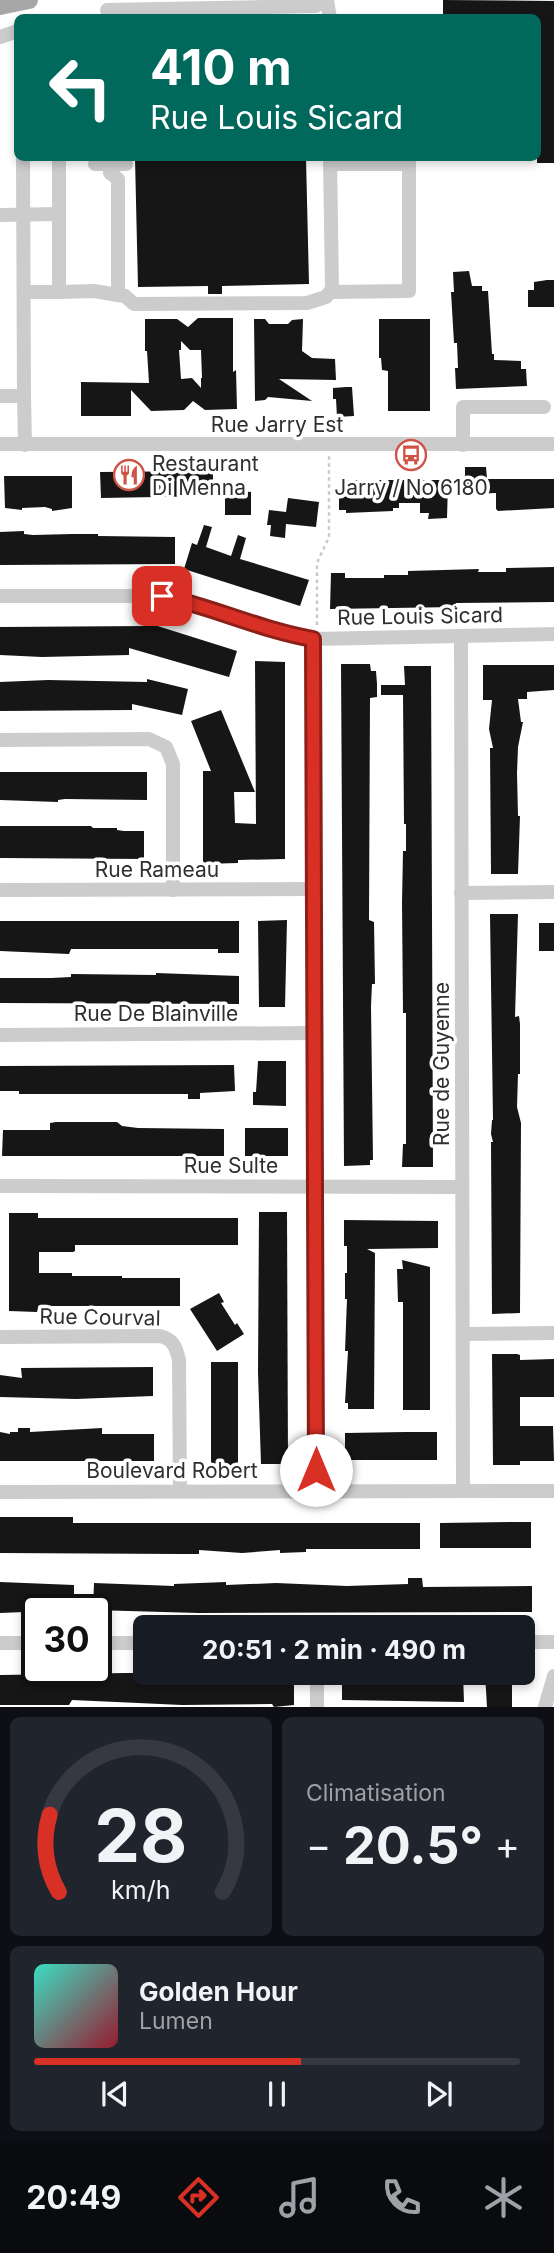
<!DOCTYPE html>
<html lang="fr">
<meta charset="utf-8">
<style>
:root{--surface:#171b24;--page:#20242c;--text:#f1f3f6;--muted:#9ea1a6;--line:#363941;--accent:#d93025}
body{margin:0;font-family:Inter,sans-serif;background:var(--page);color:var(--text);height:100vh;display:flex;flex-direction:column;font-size:26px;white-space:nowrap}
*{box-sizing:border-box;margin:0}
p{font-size:23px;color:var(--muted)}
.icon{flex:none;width:38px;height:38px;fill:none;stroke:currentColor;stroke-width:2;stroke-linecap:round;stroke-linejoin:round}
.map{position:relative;height:1707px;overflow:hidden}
.sheet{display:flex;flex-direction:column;gap:10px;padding:10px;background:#0d0f14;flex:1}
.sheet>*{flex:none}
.hud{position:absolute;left:14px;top:14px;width:527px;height:147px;border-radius:10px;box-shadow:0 4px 10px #0003;background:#00695c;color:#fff;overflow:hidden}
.speed{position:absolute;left:21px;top:1594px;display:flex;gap:14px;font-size:35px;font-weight:700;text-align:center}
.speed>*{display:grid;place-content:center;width:91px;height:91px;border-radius:50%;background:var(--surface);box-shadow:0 4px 10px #0003;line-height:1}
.speed .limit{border:4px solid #111;border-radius:10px;background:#fff;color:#111}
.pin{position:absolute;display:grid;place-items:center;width:60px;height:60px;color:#fff;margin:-30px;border-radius:14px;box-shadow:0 4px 10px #0006}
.me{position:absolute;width:77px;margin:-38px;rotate:0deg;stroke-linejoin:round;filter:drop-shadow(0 0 5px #0008)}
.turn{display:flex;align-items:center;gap:24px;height:147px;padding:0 21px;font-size:32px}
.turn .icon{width:91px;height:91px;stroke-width:2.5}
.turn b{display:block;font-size:49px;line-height:60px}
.big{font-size:52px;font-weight:700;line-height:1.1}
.sheet .tile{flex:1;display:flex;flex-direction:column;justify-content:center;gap:10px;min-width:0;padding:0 24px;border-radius:10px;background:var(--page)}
.sheet .dial{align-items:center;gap:0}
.dial svg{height:182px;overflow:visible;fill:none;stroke:var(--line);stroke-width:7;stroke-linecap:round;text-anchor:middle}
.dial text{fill:var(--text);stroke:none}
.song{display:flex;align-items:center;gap:21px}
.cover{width:84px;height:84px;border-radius:10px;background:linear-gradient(135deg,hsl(170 70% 55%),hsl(350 70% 35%))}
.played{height:7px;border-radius:4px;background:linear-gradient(90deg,var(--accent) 55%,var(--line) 55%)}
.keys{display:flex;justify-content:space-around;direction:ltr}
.heat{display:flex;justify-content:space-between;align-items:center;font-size:38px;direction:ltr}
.sheet .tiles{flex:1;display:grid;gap:10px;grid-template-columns:1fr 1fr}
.tile:last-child{grid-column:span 2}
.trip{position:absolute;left:133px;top:1615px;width:402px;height:70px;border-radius:10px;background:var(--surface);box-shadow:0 4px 10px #0003;font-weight:700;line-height:70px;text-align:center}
.tab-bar{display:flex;height:112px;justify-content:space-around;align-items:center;background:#090b0e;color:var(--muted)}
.tab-bar .icon{width:49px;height:49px}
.tab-bar .active{color:var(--accent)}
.tab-bar b{font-size:32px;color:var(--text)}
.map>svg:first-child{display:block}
.building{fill:#161616;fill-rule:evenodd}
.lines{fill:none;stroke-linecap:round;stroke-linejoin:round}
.path{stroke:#c9c9c9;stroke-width:2.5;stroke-dasharray:3.5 3.5;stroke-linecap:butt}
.minor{stroke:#ccc;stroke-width:14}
.major{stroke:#a7a7a7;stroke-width:18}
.route-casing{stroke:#8d1f18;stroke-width:18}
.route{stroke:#d93025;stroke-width:12}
.labels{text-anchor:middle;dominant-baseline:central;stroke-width:7;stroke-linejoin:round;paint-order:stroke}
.street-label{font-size:21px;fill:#2f2f2f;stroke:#fff}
.poi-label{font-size:21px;fill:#2f2f2f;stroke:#fff;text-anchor:start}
</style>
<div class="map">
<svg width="554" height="1707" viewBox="0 0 554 1707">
<rect width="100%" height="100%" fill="#fff"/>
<!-- building -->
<g class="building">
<polygon points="443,0 554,1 554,163 537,163 537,18 443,18"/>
<polygon points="135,158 306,158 309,284 222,286 222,294 208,294 208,286 138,287"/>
<polygon points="469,271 472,286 482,286 482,291 488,291 492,354 494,354 494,360 521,361 521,369 526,369 527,386 456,389 455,368 458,368 457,343 454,343 451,292 454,292 453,272"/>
<polygon points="547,280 554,280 554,307 528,307 528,290 534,290 534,282"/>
<path d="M198 318H233V372L236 370 237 409 205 410 193 401 184 410 151 411 131 390V416H81V382L149 383 147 351H145V319H177L188 327ZM181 341 190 350H201L202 378H201V388L192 378 181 379 179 350H181Z"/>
<polygon points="254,319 265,319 269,324 288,324 292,320 303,319 302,351 312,358 335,359 336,380 279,379 312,401 268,397 265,400 255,401"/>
<polygon points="379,319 430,319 430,411 388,411 388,371 382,370 381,358 379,358"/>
<polygon points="346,387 352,387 354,416 337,417 336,399 333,399 333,388"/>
<polygon points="465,467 486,467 487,479 554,479 554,508 498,511 496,509 496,493 471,494 471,490 465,490"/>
<polygon points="213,471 213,496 101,498 100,472"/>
<polygon points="4,476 72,476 72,508 52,511 52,509 45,507 22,508 22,510 5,508"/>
<polygon points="339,480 445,480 448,484 447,518 428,519 429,513 420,513 420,503 399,503 399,508 393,508 393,511 346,513 346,510 339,510"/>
<polygon points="240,491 251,492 251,515 225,515 225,492"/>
<polygon points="288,498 319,502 316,527 286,524 285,538 270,536 271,525 267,525 269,510 286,512"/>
<polygon points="204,525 212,527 206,547 231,556 238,535 246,538 240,559 309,580 300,606 184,569 192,543 197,545"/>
<polygon points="24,531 24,534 33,535 72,534 98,534 98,536 175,537 175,564 0,565 0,532"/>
<polygon points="554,567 554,602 456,603 456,607 330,609 331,573 345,573 345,578 384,578 384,575 408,575 408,571 479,569 478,572 506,572 506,568"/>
<polygon points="148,623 237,651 229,677 129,648 129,655 42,657 0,655 0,627 147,626"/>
<polygon points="255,661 285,662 285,859 238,860 238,863 203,864 203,771 211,771 191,721 221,710 255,792 234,792 235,823 256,824"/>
<polygon points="341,664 370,664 371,671 376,671 377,684 377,697 370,698 369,920 374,922 375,984 372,984 371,1006 373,1160 370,1160 370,1165 344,1166"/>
<polygon points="483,665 554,665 554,690 527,692 527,699 518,699 521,722 523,722 518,747 517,773 518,816 520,816 518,874 491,874 490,748 493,748 489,729 492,700 483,700"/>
<polygon points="404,666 431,666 433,1167 402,1167 403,1144 406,1144 406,1013 403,1013 402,903 403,851 406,851 406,824 404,824 403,695 381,695 381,685 405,685"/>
<polygon points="147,679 188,689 182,715 132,704 132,710 0,711 0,682 48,680 147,682"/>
<polygon points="0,772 147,772 147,800 65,799 58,800 58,802 0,800"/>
<polygon points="0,826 91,826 93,828 117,828 117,830 124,831 144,831 144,859 0,858"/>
<polygon points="490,914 518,914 515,1017 519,1016 520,1024 520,1074 518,1074 517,1107 521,1123 520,1313 492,1314 491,1142 493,1142 491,1134 492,1120 493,1120"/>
<polygon points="287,920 285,1007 259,1007 258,921"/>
<polygon points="0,921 239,921 239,953 218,953 218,949 71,949 69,954 0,951"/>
<rect x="539" y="923" width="15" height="28"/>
<polygon points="156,973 239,976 239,1004 0,1003 0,978 51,978 71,977 71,974 156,975"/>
<polygon points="258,1061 286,1061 286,1106 253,1105 253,1092 256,1092"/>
<polygon points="234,1065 235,1091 200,1093 200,1099 188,1099 188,1094 19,1094 19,1091 0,1091 0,1066"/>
<polygon points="56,1122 117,1122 122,1126 138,1128 224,1129 224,1156 2,1156 3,1130 50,1130 50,1123"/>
<rect x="245" y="1128" width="43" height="28"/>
<polygon points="259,1212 287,1212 288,1464 261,1464 258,1373"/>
<polygon points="9,1213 38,1213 38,1218 238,1218 238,1245 75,1245 75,1251 73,1252 39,1252 39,1273 72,1273 72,1276 122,1276 122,1278 180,1278 180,1306 39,1306 37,1312 9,1311"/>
<polygon points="344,1220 438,1221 438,1248 367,1249 375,1253 374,1409 348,1409 348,1403 345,1403 348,1351 345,1351 347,1299 345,1299 345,1273 347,1273 347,1246 344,1246"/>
<polygon points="402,1260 430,1267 430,1410 403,1410 403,1302 398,1302 397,1269 403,1269"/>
<polygon points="219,1293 224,1302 221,1303 235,1325 237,1323 244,1334 217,1351 190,1309"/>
<polygon points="492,1354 517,1354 520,1355 520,1360 554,1359 554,1397 520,1397 520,1426 553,1426 554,1461 520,1461 520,1465 493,1465"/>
<rect x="211" y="1362" width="27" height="105"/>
<polygon points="153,1367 153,1396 76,1399 0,1397 0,1375 22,1378 21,1368"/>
<polygon points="18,1428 30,1428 30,1432 102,1428 102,1434 154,1434 154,1461 0,1461 0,1432 10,1434 10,1432 18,1432"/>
<polygon points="406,1432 437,1432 437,1460 345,1460 345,1433"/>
<polygon points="0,1517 73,1517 73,1523 420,1523 420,1549 306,1549 306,1552 280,1553 280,1550 242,1553 199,1550 199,1554 179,1554 0,1553"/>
<polygon points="514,1522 531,1522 531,1548 440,1548 440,1523"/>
<polygon points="408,1578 422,1578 423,1587 532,1586 532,1612 199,1613 93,1610 94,1583 174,1586 174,1584 226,1582 226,1585 276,1583 347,1586 408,1584"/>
<polygon points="0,1582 74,1585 74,1610 0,1613"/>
<polygon points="126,1673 294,1674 294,1705 274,1707 272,1704 182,1705 72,1700 69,1705 0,1705 0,1675"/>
<polygon points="463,1673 464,1702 342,1700 342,1674"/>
<polygon points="485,1673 512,1673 512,1707 487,1707"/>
</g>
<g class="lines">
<!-- path -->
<polyline class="path" points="317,625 317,563 329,537 329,456"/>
<!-- minor -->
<g class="minor">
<polyline points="327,0 330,18"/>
<polyline points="107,10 315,6 326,0"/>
<polyline points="0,37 18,31"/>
<polyline points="23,158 24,396"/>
<polyline points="95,164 126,164"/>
<polyline points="330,164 409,164"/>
<polyline points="0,215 59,214"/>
<polyline points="24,292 59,292 59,158"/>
<polyline points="59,292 94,291 118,295 118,179 110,173 110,158"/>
<polyline points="331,292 409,291 409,158"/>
<polyline points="118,295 125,296 134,304 307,303 326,297 332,289 330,158"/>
<polyline points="0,396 24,396 25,445"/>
<polyline points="0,444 554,444"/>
<polyline points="463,445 463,407 544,407"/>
<path d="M0 596H162C213 607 261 630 313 639L554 634"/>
<polyline points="461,636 463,1491"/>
<polyline points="313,639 315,1491"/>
<polyline points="0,740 149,739 166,747 173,764 173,890"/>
<polyline points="0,890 314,889"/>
<polyline points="461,893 554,892"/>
<polyline points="0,1035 313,1033"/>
<polyline points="0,1186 462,1187"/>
<polyline points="463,1334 554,1333"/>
<path d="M0 1337 160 1336C173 1339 176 1347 179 1360L180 1491"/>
<polyline points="0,1492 554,1491"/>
<polyline points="523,1642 554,1642"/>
<polyline points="0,1643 37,1643"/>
<polyline points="96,1643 145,1643"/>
<polyline points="317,1673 317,1707"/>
<polyline points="545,1707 554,1676"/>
</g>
<!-- major -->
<polyline class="major" points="0,6 29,0"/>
</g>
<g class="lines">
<!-- route casing -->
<g class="route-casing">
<path id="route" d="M162 596C213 607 261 630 313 639L316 1470"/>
</g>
<!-- route -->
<use href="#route" class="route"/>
</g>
<!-- icons -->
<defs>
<g id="bus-ring" transform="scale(1.575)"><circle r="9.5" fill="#fff" stroke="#d05347" stroke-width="1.5"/><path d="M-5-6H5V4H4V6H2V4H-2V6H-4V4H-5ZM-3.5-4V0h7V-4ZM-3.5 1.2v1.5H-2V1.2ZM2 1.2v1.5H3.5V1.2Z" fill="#d05347"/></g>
<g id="restaurant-ring" transform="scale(1.575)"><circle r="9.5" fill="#fff" stroke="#d05347" stroke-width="1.5"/><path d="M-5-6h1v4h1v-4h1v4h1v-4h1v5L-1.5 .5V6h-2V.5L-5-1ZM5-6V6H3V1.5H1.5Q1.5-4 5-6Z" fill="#d05347"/></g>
</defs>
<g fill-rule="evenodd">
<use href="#bus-ring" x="411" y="455"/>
<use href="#restaurant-ring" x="129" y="475"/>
</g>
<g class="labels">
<!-- street labels -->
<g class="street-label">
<text x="277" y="424">Rue Jarry Est</text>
<text transform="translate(420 616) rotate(-1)">Rue Louis Sicard</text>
<text x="157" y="869">Rue Rameau</text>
<text x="156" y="1013">Rue De Blainville</text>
<text transform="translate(441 1064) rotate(-90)">Rue de Guyenne</text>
<text x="231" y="1165">Rue Sulte</text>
<text transform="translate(100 1317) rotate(1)">Rue Courval</text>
<text x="172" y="1470">Boulevard Robert</text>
</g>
<!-- poi labels -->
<g class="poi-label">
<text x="152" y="463">Restaurant<tspan x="152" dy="24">Di Menna</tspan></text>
<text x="411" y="487" text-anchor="middle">Jarry / No 6180</text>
</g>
</g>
</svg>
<div class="speed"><div class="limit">30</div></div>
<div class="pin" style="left:162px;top:596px;background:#d93025"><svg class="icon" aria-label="arrive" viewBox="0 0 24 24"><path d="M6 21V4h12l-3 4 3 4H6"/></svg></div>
<svg class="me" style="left:316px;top:1470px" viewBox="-20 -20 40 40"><circle r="19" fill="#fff"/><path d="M0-13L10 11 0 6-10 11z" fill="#d93025"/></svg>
<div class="trip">20:51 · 2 min · 490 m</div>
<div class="hud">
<div class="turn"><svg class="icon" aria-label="left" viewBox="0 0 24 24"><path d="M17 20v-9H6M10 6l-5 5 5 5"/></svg><div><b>410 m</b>Rue Louis Sicard</div></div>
</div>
</div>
<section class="sheet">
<div class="tiles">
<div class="tile dial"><svg viewBox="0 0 100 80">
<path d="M14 69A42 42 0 1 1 86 69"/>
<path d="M14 69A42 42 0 0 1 10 35" stroke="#d93025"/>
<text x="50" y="56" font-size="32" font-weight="700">28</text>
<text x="50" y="72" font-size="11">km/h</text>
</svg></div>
<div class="tile"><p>Climatisation</p>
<div class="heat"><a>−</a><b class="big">20.5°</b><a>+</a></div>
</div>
<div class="tile">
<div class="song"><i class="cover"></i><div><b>Golden Hour</b><p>Lumen</p></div></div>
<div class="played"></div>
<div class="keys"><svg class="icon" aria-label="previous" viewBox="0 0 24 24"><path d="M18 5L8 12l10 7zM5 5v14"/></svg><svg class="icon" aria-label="pause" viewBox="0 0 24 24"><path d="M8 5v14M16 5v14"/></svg><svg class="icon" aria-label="next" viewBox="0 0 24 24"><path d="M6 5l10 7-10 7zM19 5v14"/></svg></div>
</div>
</div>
</section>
<nav class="tab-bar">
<b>20:49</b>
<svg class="icon active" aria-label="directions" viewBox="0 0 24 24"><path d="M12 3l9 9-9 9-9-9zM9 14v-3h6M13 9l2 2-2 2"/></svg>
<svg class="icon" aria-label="music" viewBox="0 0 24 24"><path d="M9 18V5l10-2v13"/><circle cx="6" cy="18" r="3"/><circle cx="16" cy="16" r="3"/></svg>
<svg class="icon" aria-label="phone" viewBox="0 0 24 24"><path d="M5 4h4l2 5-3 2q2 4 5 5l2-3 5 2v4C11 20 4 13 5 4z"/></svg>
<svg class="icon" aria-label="climate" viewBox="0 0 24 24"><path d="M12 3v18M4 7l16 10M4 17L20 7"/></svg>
</nav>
